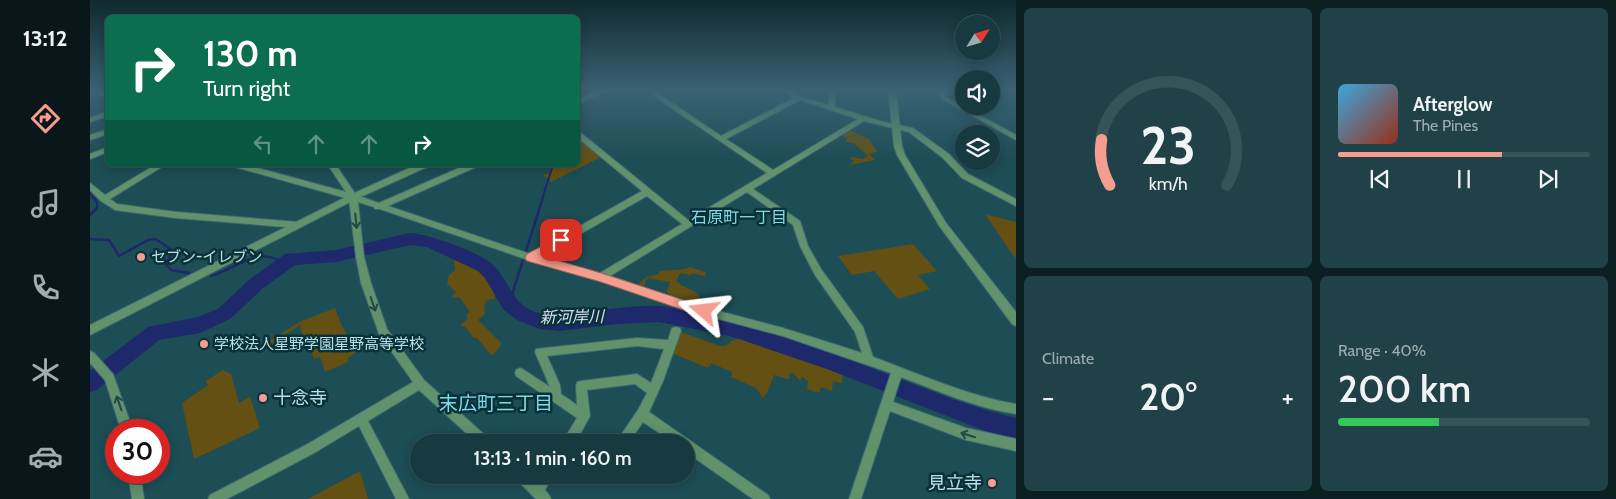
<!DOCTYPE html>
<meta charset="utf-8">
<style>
:root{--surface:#163a40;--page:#1f4147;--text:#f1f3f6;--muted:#9eadb1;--line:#355459;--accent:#f59d8e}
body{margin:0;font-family:Cabin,"Noto Sans JP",sans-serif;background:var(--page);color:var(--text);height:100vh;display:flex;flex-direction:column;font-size:19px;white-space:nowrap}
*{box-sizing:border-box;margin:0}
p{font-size:16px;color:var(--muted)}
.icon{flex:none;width:28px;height:28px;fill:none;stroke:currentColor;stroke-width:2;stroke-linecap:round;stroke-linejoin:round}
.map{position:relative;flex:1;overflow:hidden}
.details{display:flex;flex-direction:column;gap:8px;padding:8px;background:#0c2023;width:600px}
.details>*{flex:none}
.top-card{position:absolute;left:15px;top:15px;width:475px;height:152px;border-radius:8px;box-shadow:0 2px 12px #0003,0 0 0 1px var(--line);background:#0b6e4f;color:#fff;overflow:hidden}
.needle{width:32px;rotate:53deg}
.fabs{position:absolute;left:865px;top:15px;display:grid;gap:10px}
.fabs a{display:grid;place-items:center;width:45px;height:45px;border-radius:50%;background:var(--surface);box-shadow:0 2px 12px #0003,0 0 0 1px var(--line);font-size:25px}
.speed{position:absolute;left:15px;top:419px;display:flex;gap:10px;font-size:25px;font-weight:700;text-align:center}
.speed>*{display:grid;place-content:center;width:65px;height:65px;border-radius:50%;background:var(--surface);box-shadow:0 2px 12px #0003,0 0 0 1px var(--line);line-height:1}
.speed .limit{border:8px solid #d22;background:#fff;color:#111}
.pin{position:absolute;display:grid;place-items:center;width:42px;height:42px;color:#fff;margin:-21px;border-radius:10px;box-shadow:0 2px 8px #0006}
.me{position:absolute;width:55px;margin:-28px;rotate:287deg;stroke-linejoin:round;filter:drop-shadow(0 0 4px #0008)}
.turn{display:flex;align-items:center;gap:18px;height:105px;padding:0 15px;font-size:22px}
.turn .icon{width:65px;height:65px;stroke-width:2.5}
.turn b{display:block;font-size:35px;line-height:42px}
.lanes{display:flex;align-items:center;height:48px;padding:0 15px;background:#0003;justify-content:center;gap:25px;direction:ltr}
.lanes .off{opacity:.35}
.big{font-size:38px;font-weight:600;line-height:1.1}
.details .card{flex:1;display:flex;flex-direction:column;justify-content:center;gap:8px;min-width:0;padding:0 18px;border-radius:8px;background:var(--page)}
.details .dial{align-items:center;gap:0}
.dial svg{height:130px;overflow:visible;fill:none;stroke:var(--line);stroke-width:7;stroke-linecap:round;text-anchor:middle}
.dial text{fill:var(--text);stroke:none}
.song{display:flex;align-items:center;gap:15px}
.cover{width:60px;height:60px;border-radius:8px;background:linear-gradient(135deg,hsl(200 70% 55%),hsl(10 70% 35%))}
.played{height:5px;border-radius:2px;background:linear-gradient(90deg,var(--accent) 65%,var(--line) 65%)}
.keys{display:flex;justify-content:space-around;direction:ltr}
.heat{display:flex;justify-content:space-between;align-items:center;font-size:28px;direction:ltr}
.charge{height:8px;border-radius:4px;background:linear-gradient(90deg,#34c759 40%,var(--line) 0)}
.details .tiles{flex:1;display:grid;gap:8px;grid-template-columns:repeat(2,1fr)}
.trip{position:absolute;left:320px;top:434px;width:285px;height:50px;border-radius:25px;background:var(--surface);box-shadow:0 2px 12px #0003,0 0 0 1px var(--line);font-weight:600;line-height:50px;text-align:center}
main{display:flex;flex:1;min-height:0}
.tab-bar{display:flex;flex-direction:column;width:90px;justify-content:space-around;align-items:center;background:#09171a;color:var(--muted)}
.tab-bar .icon{width:35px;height:35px}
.tab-bar .active{color:var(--accent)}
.tab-bar b{font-size:22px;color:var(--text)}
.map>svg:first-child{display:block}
.green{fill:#645012}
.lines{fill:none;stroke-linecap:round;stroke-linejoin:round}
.stream-far1{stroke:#1d296a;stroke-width:2}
.stream{stroke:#1d296a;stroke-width:2.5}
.river{fill:#1d296a;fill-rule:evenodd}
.minor-casing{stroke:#3c6a72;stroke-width:2}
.tertiary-casing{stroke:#3c6a72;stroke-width:2}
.minor{fill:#61926c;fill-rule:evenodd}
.tertiary{fill:#61926c;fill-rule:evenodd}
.oneway{stroke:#1f4944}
.route{fill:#f59d8e;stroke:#9f665c}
.poi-dot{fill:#f59d8e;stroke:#093137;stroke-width:2}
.labels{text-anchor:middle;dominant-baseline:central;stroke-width:5;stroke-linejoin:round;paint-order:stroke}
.poi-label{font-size:15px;fill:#b7e0e8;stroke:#093137;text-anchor:start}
.neighbourhood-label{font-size:16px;fill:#80d9e9;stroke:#093137}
.water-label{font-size:16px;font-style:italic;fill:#dae1f5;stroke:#093137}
.near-poi-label{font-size:18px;fill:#b7e0e8;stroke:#093137;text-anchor:start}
.near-neighbourhood-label{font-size:19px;fill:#80d9e9;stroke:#093137}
</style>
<main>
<nav class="tab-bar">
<b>13:12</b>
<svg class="icon active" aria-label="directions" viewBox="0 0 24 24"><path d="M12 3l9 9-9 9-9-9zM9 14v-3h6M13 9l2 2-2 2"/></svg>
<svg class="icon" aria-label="music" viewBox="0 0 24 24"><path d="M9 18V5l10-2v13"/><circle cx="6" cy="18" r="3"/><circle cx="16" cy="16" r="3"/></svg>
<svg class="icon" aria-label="phone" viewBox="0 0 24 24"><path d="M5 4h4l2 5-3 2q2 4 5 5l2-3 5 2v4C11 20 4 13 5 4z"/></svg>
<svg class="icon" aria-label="climate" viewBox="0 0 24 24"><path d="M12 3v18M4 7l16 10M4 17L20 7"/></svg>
<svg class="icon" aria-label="car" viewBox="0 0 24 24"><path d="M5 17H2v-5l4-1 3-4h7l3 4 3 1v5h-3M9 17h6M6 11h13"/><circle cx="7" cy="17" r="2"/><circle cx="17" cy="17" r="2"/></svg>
</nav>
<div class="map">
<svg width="926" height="499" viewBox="0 0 926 499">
<rect width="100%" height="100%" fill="#1d4d55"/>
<!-- green -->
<g class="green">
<polygon points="758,129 779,139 787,152 779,154 785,160 760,165 764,161 760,158 762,157 773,159 778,156 764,143 755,142 757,139 750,134"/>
<polygon points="488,138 511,157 461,182 454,175 459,173 461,165 488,165"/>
<polygon points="895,214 926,222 926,258 922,254"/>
<polygon points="823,244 847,271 828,275 840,289 808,299 784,271 762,275 748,256"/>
<path d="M367 257C375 257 377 259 381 264 385 268 391 269 395 272 401 277 405 292 405 299L397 300 394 306 395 314 388 320 412 344 402 356 387 338H384L375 327 370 325 378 319 376 315 380 312 369 297 361 298 366 292 357 284 359 275 365 270 364 261Z"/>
<path d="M600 267 615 272 616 275 613 276 602 273 601 275 590 273 586 281C595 289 604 289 609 295V301L606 303 579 294 577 292 580 282 558 278 556 280 554 287 547 285 557 277 569 274V271L595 269Z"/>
<polygon points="245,308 250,322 266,352 258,358 258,362 235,372 230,357 224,359 218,336 213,337 210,325 180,345 178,342 209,322"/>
<polygon points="588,331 630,346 636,346 641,341 648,339 734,360 752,375 752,383 743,381 742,391 731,387 729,393 717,389 718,381 712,377 710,381 703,373 700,373 699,379 697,379 684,375 677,393 673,398 666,388 641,377 642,372 621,363 618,368 581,353"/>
<polygon points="133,370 141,374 149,403 160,397 170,428 104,459 92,403 118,385 116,381"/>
<polygon points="270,471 278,499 218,499"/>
</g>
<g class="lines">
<!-- stream-far1 -->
<g class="stream-far1">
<polyline points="0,193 4,199"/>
<polyline points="452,199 463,165"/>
</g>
<!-- stream -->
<g class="stream">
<polyline points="0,215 7,208 7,202 3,197"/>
<polyline points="0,239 19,240 29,256 58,240 66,239 83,251 76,264 81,270 99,273"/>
<polyline points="436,251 453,197"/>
<path d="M121 276C146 269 170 244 194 264"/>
<polyline points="419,304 433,260"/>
</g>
<!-- river -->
<path class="river" d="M320 233C339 234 394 253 406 268 421 285 424 307 449 313 474 319 502 310 528 308 541 307 556 305 569 306 592 308 618 314 640 320 699 335 758 359 815 381 852 395 887 409 926 418V438L898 432 737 369 640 336 569 322 527 324 469 331 450 329 427 320 413 309 395 278 388 271 337 247 320 245 246 262 205 265 172 289 140 319 110 333 69 340 7 390 0 392V371L58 327 108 317 128 309 160 279 195 254 246 250Z"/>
<!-- minor casing -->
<g class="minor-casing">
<g id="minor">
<polygon points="2,90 10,90 18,95 18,100"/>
<path d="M555 90H563L631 136 704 98 692 90H700L711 97 739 105V90H745V107L790 121 823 128 859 154 878 174 926 199V206L872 178 853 158 819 132 774 121 663 189 710 221 718 246 731 269 773 327 783 357C829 374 878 396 926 404V414C886 408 848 391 811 377L803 402 876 428 926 439V451L876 440 800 411 771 499H759L801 373 693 336 595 310 510 280 441 261 290 209H285L284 207 268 202 274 257 281 283 297 329 334 380 398 438 400 442H386L329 390 278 421 319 499H306L269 426 224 453 137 499H118L120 495 216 445 323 382 289 334 271 283 266 257 259 199 145 167 144 165H157L256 192 238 165H246L266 195 289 203 376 165H387L386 167 298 206 440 254 552 191 488 138V133H491L598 220 677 173ZM710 100 768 119 683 170 636 139ZM657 192 703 225 710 246 725 275 765 332 772 353 693 328 595 302 520 276ZM557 196 592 224 510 273 450 257Z"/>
<polygon points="845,90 852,90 856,97 926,135 926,140 852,99"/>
<polygon points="18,111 18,116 0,122 0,118"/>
<polygon points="18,129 18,134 0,140 0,135"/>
<polygon points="18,147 18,152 0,159 0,154"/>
<polygon points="65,165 75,165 20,199 27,204 86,212 208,222 212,225 208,228 86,218 25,210 11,201 0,190 0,183 15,195"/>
<path d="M586 327 590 328 591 331 573 381 559 412 678 495 680 499H663L596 452V442H583L553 422 539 442H527L529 438 548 410 557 393 545 384 497 390 500 416 490 434 496 438 498 442C490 443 480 445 476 436L487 418 426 376 425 373 426 370 430 368 434 370 460 387 445 352 446 349 547 338 578 340 582 328ZM547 346 574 349 561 383 547 374 491 381 487 382 486 386 487 405 471 394 470 385 457 356Z"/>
<polygon points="0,351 4,353 23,374 43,430 31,430 15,380 0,363"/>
<polygon points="38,472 50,472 54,499 42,499"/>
<polygon points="424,475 439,475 446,482 450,475 463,475 455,490 459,495 461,499 446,499 426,479"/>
</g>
</g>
<!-- tertiary casing -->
<g class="tertiary-casing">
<g id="tertiary">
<polygon points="508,90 518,90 488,104 488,99"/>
<polygon points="798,90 806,90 812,146 815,155 856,223 926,312 926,326 922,324 850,227 807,155 804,146"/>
<polygon points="326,165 338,165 337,167 266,199 0,335 0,325 260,195"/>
</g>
</g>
<!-- minor -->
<use href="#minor" class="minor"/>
<!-- tertiary -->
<use href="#tertiary" class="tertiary"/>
</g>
<!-- one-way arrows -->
<defs><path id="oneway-shaft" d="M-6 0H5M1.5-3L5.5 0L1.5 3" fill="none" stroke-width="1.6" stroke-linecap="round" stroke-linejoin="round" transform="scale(1.25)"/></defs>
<g class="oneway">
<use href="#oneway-shaft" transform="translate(266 221) rotate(84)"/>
<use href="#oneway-shaft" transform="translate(283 304) rotate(71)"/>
<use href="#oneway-shaft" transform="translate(29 403) rotate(-109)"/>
<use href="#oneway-shaft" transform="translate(878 435) rotate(-163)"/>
</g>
<!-- sky -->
<linearGradient id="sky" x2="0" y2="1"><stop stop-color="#102a2f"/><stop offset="0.56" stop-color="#3a6273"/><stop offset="1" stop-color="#3a6273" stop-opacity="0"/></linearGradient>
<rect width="926" height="160" fill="url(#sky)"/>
<!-- route -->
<polygon class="route" points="471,236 475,237 476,240 475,243 452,256 511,273 618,308 620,311 618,315 614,317 511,282 437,261 435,258 437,254"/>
<!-- markers -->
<g class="poi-dot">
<circle cx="51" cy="257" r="5"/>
<circle cx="114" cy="344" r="5"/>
<circle cx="173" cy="398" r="5"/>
<circle cx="902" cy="483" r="5"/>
</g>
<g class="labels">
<!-- poi labels -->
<g class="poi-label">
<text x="61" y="257">セブン-イレブン</text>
<text x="124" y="344">学校法人星野学園星野高等学校</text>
</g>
<!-- neighbourhood labels -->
<g class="neighbourhood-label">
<text x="649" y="217">石原町一丁目</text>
</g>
<!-- water labels -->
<g class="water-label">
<text transform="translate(482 317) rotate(-1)">新河岸川</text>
</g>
<!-- near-poi labels -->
<g class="near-poi-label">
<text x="183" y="398">十念寺</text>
<text x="892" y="483" text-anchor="end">見立寺</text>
</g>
<!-- near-neighbourhood labels -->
<g class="near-neighbourhood-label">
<text x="406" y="403">末広町三丁目</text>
</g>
</g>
</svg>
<div class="fabs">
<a><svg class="needle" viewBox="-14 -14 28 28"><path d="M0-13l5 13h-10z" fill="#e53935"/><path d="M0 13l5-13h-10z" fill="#9eadb1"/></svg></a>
<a><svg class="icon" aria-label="sound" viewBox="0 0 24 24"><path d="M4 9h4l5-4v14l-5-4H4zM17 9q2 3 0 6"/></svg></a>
<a><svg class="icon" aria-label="layers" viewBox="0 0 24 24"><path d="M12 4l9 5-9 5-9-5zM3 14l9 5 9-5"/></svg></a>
</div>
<div class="speed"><div class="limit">30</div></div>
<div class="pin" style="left:471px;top:240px;background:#d93025"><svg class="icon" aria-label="arrive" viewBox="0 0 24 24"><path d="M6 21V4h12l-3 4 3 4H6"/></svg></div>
<svg class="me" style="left:614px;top:311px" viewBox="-20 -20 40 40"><path d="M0-17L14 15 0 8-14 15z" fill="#f59d8e" stroke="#fff" stroke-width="4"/></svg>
<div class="trip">13:13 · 1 min · 160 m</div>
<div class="top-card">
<div class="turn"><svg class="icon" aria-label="right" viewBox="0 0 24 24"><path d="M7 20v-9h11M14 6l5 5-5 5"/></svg><div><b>130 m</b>Turn right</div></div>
<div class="lanes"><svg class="icon off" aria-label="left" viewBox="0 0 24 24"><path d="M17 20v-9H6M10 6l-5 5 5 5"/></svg><svg class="icon off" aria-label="ahead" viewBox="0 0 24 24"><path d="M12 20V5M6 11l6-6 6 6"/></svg><svg class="icon off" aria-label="ahead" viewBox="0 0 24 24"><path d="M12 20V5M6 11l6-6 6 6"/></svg><svg class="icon" aria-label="right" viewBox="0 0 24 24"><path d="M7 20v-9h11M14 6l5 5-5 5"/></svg></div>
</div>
</div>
<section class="details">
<div class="tiles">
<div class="card dial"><svg viewBox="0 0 100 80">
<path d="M14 69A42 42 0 1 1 86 69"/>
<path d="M14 69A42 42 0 0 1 9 41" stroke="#f59d8e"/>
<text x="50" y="56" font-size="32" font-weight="700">23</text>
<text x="50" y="72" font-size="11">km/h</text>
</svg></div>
<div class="card">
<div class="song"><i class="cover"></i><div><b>Afterglow</b><p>The Pines</p></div></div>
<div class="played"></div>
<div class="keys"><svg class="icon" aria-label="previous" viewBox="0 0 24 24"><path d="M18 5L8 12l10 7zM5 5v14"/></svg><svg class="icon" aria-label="pause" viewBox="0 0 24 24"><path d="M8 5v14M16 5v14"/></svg><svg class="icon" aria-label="next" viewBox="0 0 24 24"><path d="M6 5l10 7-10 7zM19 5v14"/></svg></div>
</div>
<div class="card"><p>Climate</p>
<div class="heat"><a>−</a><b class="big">20°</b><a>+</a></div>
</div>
<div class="card"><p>Range · 40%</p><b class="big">200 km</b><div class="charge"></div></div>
</div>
</section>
</main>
